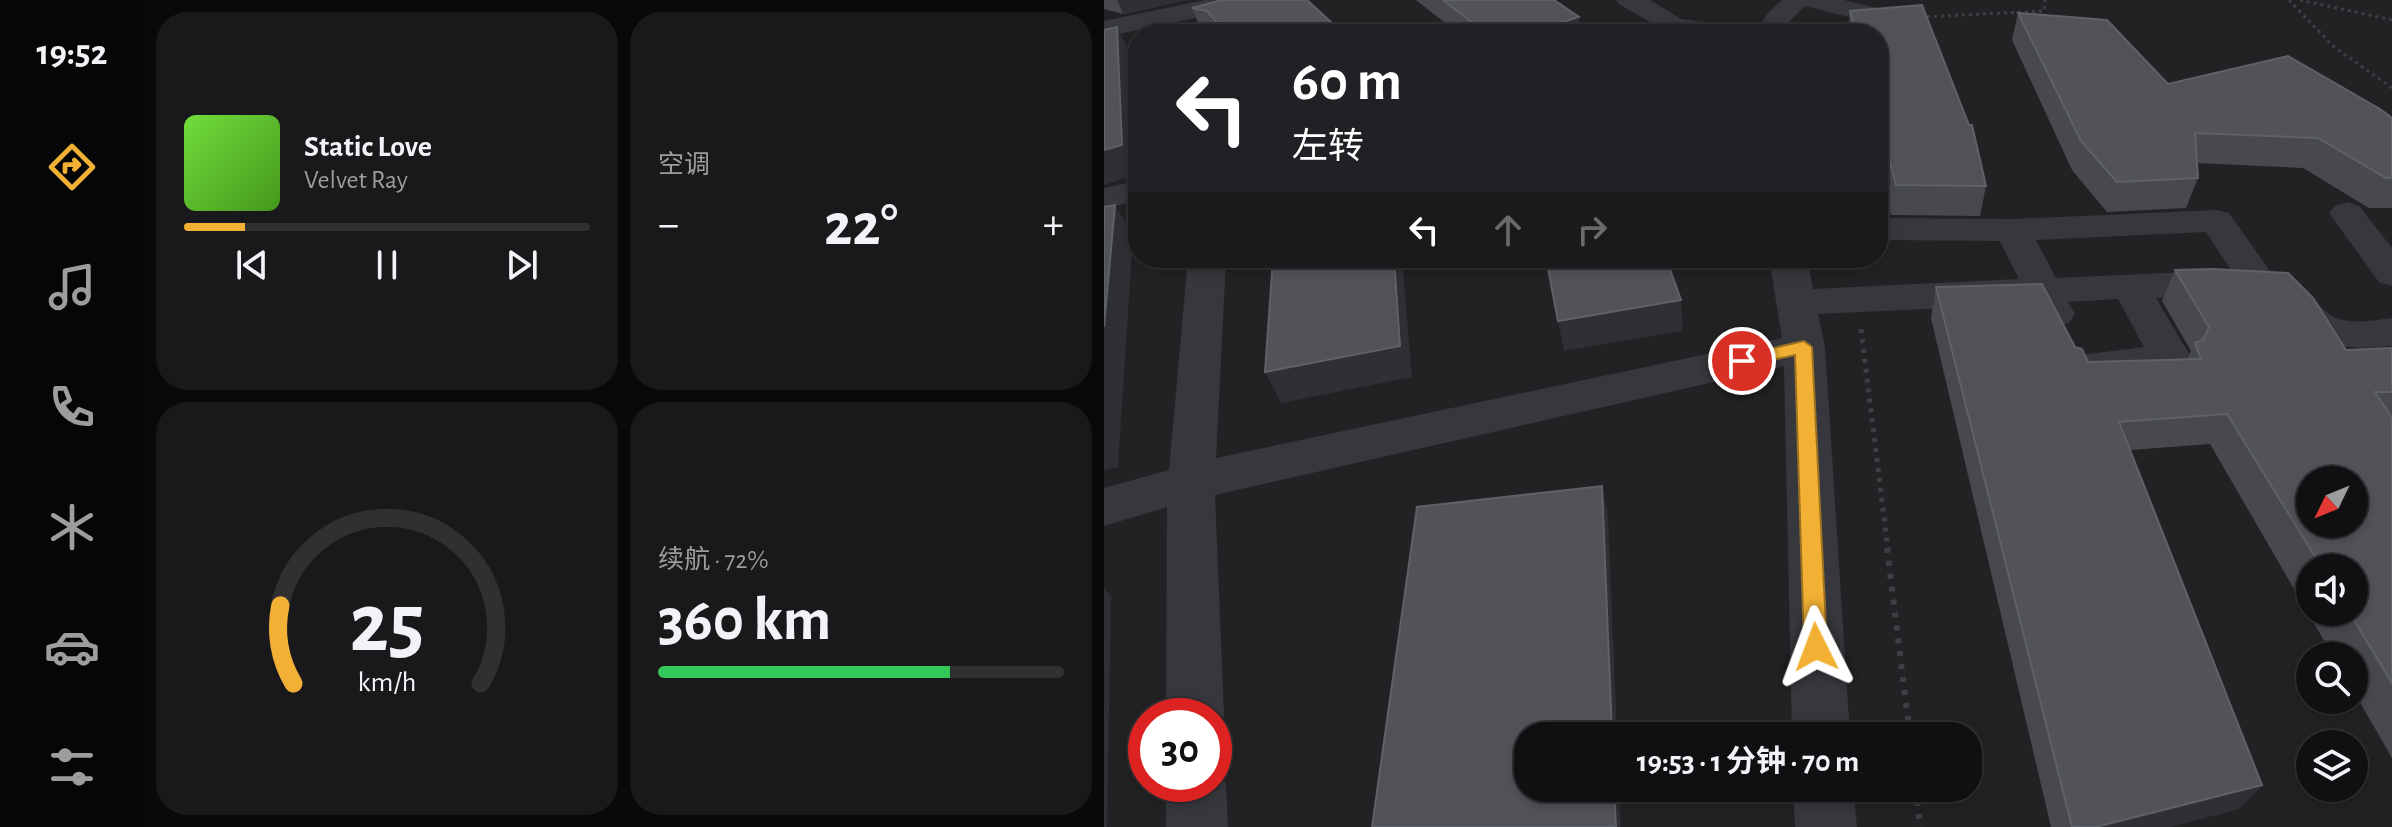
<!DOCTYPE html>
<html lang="zh">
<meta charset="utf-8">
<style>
:root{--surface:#101012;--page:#19191b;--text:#f1f3f6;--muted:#9c9d9f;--line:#303032;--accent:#f2b134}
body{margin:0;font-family:"Alegreya Sans","Noto Sans SC",sans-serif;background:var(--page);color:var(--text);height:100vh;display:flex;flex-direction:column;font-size:30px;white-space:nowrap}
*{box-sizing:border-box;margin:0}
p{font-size:26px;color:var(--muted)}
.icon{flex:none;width:44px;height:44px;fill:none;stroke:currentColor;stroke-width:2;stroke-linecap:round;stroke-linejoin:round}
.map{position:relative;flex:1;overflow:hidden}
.details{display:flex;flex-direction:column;gap:12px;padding:12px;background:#09090a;width:960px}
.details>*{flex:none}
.guide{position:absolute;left:24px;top:24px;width:760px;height:244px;border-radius:32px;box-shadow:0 4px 12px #0003,0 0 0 2px var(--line);background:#202124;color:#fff;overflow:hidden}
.needle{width:52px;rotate:227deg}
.tools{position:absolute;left:1192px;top:466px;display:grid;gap:16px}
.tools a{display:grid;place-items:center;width:72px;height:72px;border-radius:50%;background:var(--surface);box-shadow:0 4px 12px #0003,0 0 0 2px var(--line);font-size:40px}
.speed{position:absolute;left:24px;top:698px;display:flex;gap:16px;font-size:40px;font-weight:700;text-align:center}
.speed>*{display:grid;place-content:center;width:104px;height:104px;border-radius:50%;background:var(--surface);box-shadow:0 4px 12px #0003,0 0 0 2px var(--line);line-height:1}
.speed .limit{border:12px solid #d22;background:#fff;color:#111}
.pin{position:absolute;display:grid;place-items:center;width:68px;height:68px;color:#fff;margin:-34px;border:4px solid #fff;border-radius:50%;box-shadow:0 2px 8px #0007}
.me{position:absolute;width:88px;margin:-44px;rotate:357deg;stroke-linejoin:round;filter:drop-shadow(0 0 6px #0008)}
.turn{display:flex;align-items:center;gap:28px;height:168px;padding:0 32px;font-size:36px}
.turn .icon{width:104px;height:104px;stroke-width:2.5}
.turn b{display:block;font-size:56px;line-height:68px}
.lanes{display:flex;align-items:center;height:76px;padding:0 32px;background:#0003;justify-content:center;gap:40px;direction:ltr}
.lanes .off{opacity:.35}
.big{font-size:60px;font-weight:700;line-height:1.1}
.details .widget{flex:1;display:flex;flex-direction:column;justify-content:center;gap:12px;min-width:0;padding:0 28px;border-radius:32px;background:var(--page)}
.details .dial{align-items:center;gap:0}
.dial svg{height:208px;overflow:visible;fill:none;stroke:var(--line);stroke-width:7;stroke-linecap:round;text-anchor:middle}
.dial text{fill:var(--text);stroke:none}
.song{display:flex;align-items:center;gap:24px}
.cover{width:96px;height:96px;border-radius:12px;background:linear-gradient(135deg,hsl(100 70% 55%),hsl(100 70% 35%))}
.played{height:8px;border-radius:4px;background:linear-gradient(90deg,var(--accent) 15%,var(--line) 15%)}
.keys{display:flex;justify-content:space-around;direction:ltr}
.heat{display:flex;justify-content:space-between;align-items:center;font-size:44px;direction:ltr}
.charge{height:12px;border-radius:6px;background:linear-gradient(90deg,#34c759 72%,var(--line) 0)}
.details .tiles{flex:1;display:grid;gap:12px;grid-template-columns:repeat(2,1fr)}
.trip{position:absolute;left:410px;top:722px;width:468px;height:80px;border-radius:32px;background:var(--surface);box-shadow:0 4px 12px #0003,0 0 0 2px var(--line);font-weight:700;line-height:80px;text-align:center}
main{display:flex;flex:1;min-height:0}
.tab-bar{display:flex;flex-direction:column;width:144px;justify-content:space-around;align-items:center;background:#060607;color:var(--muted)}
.tab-bar .icon{width:56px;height:56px}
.tab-bar .selected{color:var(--accent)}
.tab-bar b{font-size:36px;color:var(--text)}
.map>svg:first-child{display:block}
.built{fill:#222225;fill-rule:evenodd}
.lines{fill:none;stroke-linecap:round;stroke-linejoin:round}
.path-far2{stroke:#3d3f44;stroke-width:3;stroke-dasharray:3 4;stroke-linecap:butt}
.path-far1{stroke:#3d3f44;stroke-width:5;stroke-dasharray:4 6;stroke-linecap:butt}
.path{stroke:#3d3f44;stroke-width:6;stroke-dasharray:5 8;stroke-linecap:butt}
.minor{fill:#37383d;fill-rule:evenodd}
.wall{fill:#47494d;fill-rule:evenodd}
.shaded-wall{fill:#2f3033}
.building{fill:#525359;stroke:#5f6168;stroke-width:2;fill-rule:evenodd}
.route{fill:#f2b134;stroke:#9d7322;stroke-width:2}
</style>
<main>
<nav class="tab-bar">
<b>19:52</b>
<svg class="icon selected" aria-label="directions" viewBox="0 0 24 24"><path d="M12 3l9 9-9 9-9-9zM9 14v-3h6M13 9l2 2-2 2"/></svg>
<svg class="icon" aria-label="music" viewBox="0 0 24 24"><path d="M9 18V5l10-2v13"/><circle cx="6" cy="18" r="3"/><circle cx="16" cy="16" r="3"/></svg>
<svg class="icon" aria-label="phone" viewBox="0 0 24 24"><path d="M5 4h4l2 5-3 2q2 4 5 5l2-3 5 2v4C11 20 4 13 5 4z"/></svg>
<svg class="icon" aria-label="climate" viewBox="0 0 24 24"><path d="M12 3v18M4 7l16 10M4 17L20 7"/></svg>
<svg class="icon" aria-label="car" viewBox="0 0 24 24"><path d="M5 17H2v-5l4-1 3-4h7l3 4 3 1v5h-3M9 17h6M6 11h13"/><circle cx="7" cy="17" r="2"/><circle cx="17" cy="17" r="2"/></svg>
<svg class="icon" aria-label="filters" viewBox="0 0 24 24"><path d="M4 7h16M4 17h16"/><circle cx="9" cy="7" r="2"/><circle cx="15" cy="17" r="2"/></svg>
</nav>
<section class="details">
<div class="tiles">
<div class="widget">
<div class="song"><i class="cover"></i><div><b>Static Love</b><p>Velvet Ray</p></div></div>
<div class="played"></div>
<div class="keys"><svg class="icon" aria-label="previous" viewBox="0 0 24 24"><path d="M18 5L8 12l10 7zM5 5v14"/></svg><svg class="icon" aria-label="pause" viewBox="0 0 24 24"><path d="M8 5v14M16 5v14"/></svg><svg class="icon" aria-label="next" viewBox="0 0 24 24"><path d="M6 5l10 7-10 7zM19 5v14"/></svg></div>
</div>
<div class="widget"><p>空调</p>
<div class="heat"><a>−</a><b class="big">22°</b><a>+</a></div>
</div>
<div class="widget dial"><svg viewBox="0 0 100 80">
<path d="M14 69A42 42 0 1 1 86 69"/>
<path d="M14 69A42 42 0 0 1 9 39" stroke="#f2b134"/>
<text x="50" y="56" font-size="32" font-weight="700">25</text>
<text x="50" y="72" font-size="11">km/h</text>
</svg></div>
<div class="widget"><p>续航 · 72%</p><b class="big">360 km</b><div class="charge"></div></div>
</div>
</section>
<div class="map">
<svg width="1288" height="827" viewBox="0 0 1288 827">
<rect width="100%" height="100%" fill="#161618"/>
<!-- built -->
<path class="built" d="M0 0H1288V827H0ZM34 34H774V258H34ZM1206 480H1250V524H1206ZM1206 568H1250V612H1206ZM1206 656H1250V700H1206ZM42 716H110V784H42ZM424 736H864V788H424ZM1206 744H1250V788H1206Z"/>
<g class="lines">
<!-- path-far2 -->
<g class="path-far2">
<polyline points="1185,0 1229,46 1288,88"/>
<polyline points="1196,0 1288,20"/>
<polyline points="816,17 940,11 941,0"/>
</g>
<!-- path-far1 -->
<polyline class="path-far1" points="757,329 784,550"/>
<!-- path -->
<g class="path">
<polyline points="783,548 806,736"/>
<polyline points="812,788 816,827"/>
</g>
<!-- minor -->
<g class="minor">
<polygon points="101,0 152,0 148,5 139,8 0,37 0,21"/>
<polygon points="512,0 546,0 577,19 645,28 649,34 535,34 539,28 550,24 516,5"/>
<polygon points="678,0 740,0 789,12 793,18 789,24 780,26 701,6 684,23 679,34 651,34 664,13"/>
<polygon points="34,181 34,201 0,208 0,188"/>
<polygon points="1243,202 1255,206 1288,248 1288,286 1275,282 1225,213 1231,206"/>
<path d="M1112 210 1125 213 1173 281 1168 290 1154 293 1140 289 1126 294 1052 298 1088 359 1082 369C1052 378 1007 384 977 375L971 365 977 355 1040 347 1014 299 964 302 971 314 965 323 951 327 937 323 926 304 714 314 721 347 746 736H688L680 366 111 495 120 716 110 736V716H62L63 507 0 526V488L65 470 84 258H122L112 458 678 338 665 258H703L709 289 915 279 896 241 774 240V218L909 219ZM1102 232 1127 270 952 278 932 240Z"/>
<path d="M1185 282C1206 288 1212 307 1230 317 1247 325 1271 320 1288 318V346C1232 351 1198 345 1166 295L1171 286Z"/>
<polygon points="110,761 122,784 124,827 62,827 62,784 110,784"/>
<polygon points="689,788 749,788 753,827 691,827"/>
</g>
</g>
<!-- wall -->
<g class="wall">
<polygon points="0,0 83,0 19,14 0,9"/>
<polygon points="312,0 450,0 477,34 355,34"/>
<polygon points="818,5 865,125 868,125 882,186 876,216 787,215 774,161 774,34 744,34 746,11"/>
<polygon points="88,8 240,34 99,34"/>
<polygon points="914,13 1064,84 1288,118 1288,208 1265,208 1199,168 1093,163 1094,178 1082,208 1003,212 968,170 908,40"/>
<path d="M1071 270 1242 350 1288 348V758L1250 692V656H1229L1106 444 1027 450 1158 785 1134 809 1064 827H947L827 318 832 287 971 347 984 362 1083 359 1087 351 1058 301ZM1206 568H1250V612H1206Z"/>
</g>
<!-- shaded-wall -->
<g class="shaded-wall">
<polygon points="13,0 83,0 19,14"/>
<polygon points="475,17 477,34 419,34"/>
<polygon points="13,27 27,55 34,174 0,185 0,150"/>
<polygon points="11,205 29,235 14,467 0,470 0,327"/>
<polygon points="290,258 298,258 308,377 177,403 161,372"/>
<polygon points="577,300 579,331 460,351 454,321"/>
<polygon points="498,486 504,516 513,736 508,736"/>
<polygon points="0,588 7,596 3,827 0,827"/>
<polygon points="1158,785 1134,809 1064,827 992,827"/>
<polygon points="510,788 515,788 517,827 512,827"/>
</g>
<!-- building -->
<g class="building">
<polygon points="118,0 203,0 240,34 123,34 103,11 88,8"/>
<polygon points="339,0 450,0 475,17 419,34 383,34"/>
<polygon points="818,5 865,125 868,125 882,186 792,185 774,118 774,34 752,34 746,11"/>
<polygon points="914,13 1003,20 1064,84 1184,56 1276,109 1288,118 1288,178 1282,178 1214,138 1091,133 1094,178 1013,182 977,141"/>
<polygon points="13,27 18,145 0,150 0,30"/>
<polygon points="11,205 0,327 0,207"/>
<polygon points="169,258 290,258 296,346 161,372"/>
<polygon points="442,258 562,258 577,300 454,321"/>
<path d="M1109 269 1184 273 1209 298 1242 350 1288 348V392H1271L1288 418V683L1245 612H1250V568H1218L1123 414 1015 422 1158 785 992 827H968L832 287 938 284 971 347 978 349 984 362 1097 359 1091 343 1099 340 1105 327 1071 270ZM1206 480H1250V524H1206Z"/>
<polygon points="498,486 508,736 424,736 424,788 510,788 512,827 268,827 313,507"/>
</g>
<!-- route -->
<polygon class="route" points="700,341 708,347 723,647 720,654 712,657 704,654 700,647 691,355 638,367 630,361 638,355"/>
</svg>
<div class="tools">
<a><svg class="needle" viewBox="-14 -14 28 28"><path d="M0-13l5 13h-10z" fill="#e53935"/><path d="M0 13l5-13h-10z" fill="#9c9d9f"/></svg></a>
<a><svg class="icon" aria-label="sound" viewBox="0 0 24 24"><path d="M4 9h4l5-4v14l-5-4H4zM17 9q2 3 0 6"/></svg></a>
<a><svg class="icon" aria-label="search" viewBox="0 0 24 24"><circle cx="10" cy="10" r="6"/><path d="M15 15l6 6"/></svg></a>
<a><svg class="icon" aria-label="layers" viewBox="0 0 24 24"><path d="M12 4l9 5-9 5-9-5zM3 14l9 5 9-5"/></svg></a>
</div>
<div class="speed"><div class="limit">30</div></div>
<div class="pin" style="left:638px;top:361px;background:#d93025"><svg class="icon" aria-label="arrive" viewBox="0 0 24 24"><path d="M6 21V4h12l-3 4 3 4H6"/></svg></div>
<svg class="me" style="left:712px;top:647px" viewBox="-20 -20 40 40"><path d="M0-17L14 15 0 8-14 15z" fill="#f2b134" stroke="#fff" stroke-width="4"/></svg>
<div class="trip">19:53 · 1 分钟 · 70 m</div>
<div class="guide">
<div class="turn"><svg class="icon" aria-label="left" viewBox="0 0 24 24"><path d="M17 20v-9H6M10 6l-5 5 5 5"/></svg><div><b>60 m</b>左转</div></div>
<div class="lanes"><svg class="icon" aria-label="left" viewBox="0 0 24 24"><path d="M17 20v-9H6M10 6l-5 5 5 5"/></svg><svg class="icon off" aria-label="ahead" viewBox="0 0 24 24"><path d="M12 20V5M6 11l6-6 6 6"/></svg><svg class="icon off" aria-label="right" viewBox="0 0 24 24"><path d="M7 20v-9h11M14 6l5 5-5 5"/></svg></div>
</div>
</div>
</main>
